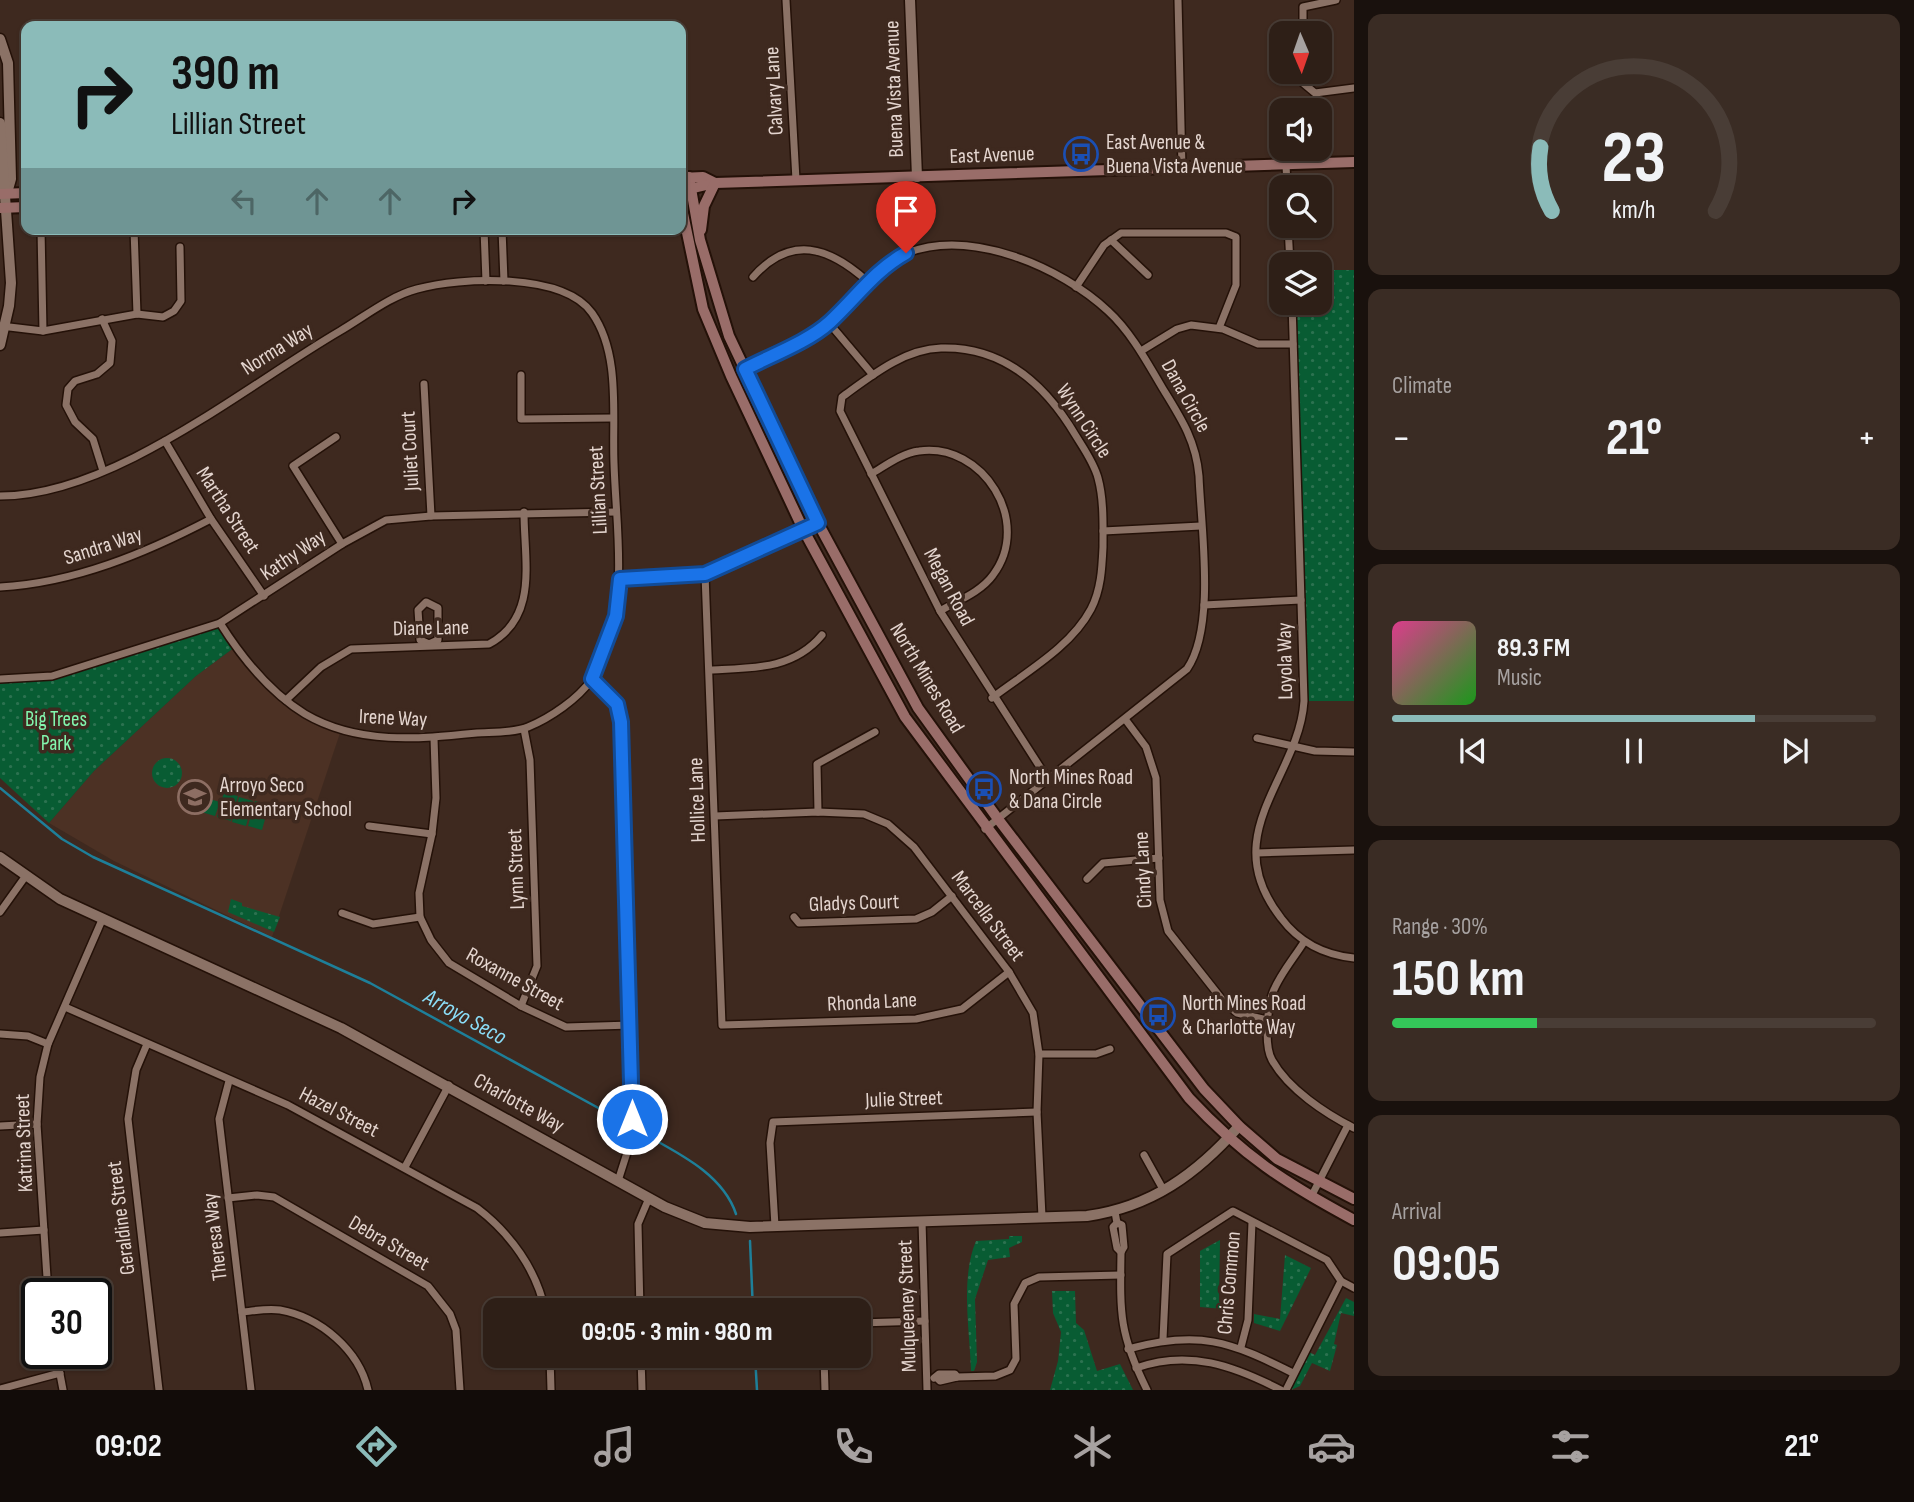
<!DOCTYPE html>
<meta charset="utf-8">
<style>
:root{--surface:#2e1f17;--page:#3a2c24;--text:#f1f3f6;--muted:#a7a2a1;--line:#493d36;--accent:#8bbbb9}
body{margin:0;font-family:"Sofia Sans Condensed",sans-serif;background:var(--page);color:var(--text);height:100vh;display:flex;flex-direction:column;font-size:26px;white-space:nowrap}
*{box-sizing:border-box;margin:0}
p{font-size:23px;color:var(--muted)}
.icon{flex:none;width:38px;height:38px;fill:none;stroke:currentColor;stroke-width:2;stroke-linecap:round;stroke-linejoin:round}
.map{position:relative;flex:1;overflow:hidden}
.details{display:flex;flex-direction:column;gap:14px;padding:14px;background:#19110d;width:560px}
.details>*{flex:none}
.hud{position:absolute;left:21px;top:21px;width:665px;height:214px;border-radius:14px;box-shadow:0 2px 5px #0004,0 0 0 2px var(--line);background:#8bbbb9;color:#111;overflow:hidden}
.needle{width:46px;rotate:178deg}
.fabs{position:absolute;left:1269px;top:21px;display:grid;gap:14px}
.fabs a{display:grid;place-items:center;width:63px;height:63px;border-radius:14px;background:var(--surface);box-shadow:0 2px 5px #0004,0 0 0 2px var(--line);font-size:35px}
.speed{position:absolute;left:21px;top:1278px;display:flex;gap:14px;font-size:35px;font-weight:700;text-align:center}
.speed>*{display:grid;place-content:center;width:91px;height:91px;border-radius:50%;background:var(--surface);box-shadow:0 2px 5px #0004,0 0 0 2px var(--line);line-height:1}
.speed .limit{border:4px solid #111;border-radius:10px;background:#fff;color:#111}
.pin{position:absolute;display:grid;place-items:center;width:60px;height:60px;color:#fff;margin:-72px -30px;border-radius:50% 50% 50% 0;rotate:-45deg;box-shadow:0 0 7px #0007}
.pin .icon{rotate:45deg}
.me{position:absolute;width:77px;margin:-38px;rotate:0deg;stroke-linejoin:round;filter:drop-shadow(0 0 5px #0008)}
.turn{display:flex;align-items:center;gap:24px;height:147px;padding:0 35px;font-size:32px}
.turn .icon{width:91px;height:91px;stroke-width:2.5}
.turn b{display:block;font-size:49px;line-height:60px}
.lanes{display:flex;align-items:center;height:66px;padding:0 35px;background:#0003;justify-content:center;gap:35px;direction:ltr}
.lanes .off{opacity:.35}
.big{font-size:52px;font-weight:700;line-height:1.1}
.details .tile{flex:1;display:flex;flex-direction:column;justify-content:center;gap:10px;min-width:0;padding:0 24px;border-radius:14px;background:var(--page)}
.details .dial{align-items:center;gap:0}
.dial svg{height:182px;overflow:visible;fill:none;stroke:var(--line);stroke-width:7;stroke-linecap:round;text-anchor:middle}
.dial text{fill:var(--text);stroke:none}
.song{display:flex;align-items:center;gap:21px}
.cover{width:84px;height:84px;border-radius:10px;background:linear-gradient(135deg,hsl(330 70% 55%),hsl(120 70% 35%))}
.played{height:7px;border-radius:4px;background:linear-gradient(90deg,var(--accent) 75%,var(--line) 75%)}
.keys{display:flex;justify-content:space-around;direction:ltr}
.heat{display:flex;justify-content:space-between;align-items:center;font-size:38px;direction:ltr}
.charge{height:10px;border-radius:5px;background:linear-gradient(90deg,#34c759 30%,var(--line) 0)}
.trip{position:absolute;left:483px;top:1298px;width:388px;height:70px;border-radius:14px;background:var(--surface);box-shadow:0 2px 5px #0004,0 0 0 2px var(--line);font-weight:700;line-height:70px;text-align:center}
.menu{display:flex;height:112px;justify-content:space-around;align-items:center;background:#120c09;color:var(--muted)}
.menu .icon{width:49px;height:49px}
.menu .on{color:var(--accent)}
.menu b{font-size:32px;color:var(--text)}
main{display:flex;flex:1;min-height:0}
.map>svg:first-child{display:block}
.built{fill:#4c3124}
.green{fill:url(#green-dots)}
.pitch{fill:#085c33}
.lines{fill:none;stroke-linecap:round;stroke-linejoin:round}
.stream{stroke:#1e7f99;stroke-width:2.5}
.minor-casing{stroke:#241108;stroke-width:10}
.tertiary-casing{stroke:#241108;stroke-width:13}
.secondary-casing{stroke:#241108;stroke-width:14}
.minor{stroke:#8b7266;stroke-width:7}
.tertiary{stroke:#8b7266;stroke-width:10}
.secondary{stroke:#996d69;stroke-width:10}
.route-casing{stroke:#114b97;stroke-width:18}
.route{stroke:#1a73e8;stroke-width:12}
.labels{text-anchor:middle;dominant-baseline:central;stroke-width:7;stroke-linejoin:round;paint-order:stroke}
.street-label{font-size:21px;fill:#e4d5cf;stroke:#3e291f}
.poi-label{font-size:21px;fill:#e4d5cf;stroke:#3e291f;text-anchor:start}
.park-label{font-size:21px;fill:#82f6ae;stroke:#3e291f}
.water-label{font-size:23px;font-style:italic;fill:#8bddf7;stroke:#3e291f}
</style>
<main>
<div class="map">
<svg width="1354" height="1390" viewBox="0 0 1354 1390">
<defs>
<pattern id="green-dots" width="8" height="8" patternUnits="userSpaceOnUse" patternTransform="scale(1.75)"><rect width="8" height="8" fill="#085c33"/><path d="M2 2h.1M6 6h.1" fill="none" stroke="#2c7250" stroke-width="1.8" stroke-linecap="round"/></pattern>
</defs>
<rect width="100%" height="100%" fill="#3e291f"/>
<!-- built -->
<polygon class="built" points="235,647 286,700 341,730 272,937 114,861 49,823 94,771 196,676"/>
<!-- green -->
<g class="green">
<polygon points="1320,270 1354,270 1354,701 1304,701 1293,344 1297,303 1320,303"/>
<polygon points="220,623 235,647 196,676 94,771 49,823 0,778 0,679 52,676"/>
<circle cx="167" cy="773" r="15"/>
<polygon points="231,899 242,903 242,906 280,917 274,932 228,912"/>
<path d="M1009 1236H1022V1242L1009 1248 1010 1257 988 1260 975 1299 977 1362 974 1371H971C970 1331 960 1279 976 1241L1009 1239Z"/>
<polygon points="1220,1240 1219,1302 1236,1304 1235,1310 1200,1307 1200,1251"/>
<polygon points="1285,1255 1311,1268 1280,1331 1254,1323 1254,1314 1280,1319"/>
<polygon points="1052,1291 1075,1291 1076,1323 1084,1330 1097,1371 1120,1364 1133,1390 1050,1390 1058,1361 1061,1332 1053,1313"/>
<polygon points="1346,1298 1354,1302 1354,1316 1341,1313 1334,1344 1337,1345 1330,1371 1312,1363 1300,1386 1291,1390 1309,1352 1315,1355"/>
</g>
<!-- pitch -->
<g class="pitch">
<polygon points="224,792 238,796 231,821 217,817"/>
<polygon points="195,795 220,802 215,816 191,809"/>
<polygon points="239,797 253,801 246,826 232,822"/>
<polygon points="255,801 269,805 262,830 248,826"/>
</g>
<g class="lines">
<!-- stream -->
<g class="stream">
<polyline points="0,788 62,839 93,857 370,983 624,1122"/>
<path d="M644 1134C678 1153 723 1174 736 1214"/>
<polyline points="750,1241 753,1311"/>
<polyline points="755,1356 757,1390"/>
</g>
<!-- minor casing -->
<g class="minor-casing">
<g id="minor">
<polyline points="786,0 796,180"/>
<polyline points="1178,0 1182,168"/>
<polyline points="1303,33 1303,7 1336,0"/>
<polyline points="1303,72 1303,83 1315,93 1354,88"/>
<polyline points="1286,164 1287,187"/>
<polyline points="1288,226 1290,264"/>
<polyline points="41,229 43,331"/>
<polyline points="134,229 137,314"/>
<polyline points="484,229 486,281"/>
<polyline points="502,229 504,281"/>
<polyline points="1111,240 1148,275"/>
<path d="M753 277C791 234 829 247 867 281"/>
<polyline points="1076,287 1104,245 1121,233 1226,233 1236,237 1236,285 1219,328"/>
<path d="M1292 303 1304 701C1299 778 1215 834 1281 918 1299 942 1324 955 1354 958"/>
<polyline points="102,319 112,341 110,363 97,374 75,381 68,389 66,405 75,422 93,439 103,471"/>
<polyline points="829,323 873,375"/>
<polyline points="1,326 43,331 137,314 163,317 174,311 181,301 180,247"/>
<polyline points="1141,351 1177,329 1191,325 1223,329 1258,344 1293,344"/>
<path d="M745 369C772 355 806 343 829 323 856 300 872 266 907 253 971 228 1061 267 1108 311 1131 332 1147 362 1163 389 1181 418 1196 441 1199 476 1201 528 1216 627 1187 669L985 829"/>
<polyline points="521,375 521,419 612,418"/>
<polyline points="424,384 431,516"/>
<polyline points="336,437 293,466 342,544"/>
<polyline points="165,441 211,519 264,596"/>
<path d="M871 474C885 466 902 453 919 451 983 442 1033 522 993 575 981 592 957 601 940 611"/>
<path d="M0 496C113 496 244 387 340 331 364 317 390 296 417 289 460 277 563 272 592 313 621 354 612 416 614 463 616 530 629 596 601 659 599 665 596 674 592 679 578 699 550 718 528 727 513 733 493 732 477 733 418 739 358 745 305 714 269 692 242 658 220 623"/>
<polyline points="1103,531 1201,526"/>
<polyline points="705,574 722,1025 916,1019 962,1009 1009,972"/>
<polyline points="620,579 705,574 818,523"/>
<path d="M0 587C74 583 146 553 211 519"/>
<polygon points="426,602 438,608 438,640 429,644 420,640 418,610"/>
<polyline points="1204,605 1301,600"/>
<path d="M710 670C752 668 793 670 822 635"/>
<polyline points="0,679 52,676 220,623 342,544 386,520 431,516 616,512"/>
<polyline points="592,679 617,704 621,722 632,1137 618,1181"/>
<path d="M992 698C1026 672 1071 647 1091 609 1101 590 1102 568 1103 547 1103 525 1104 500 1098 478 1094 463 1084 449 1076 436 1046 385 1004 346 941 348 904 349 871 376 842 397L840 411 940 611 1047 778"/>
<path d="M286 700 321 667 351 649 489 644C539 617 524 561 524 512"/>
<polyline points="1125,719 1146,747 1156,778 1160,900 1168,931 1224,1002 1237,1013 1267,1020"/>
<polyline points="434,738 436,798 432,834 419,893 420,917 431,940 449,963 521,1006 566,1027 631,1025"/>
<polyline points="1257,738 1315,751 1354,752"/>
<polyline points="818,812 817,764 875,732"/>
<polyline points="715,816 818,812 864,814 888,824 914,847 1009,972 1033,1013 1039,1054 1037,1112 1042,1217"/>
<polyline points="369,826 432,834"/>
<polyline points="1257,853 1354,850"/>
<polyline points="1087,879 1103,863 1159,858"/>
<polyline points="0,912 25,877"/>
<polyline points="342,913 373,924 420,917"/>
<polyline points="794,917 799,923 916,919 932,912 952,896"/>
<path d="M1304 942C1294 958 1280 974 1273 992 1267 1007 1264 1046 1272 1060 1288 1089 1326 1114 1354 1128"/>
<polyline points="521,1006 537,966 530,760 524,729"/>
<path d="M65 1007 288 1105 477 1208C510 1233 537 1270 545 1311"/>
<polyline points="0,1034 28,1036 48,1044"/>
<polyline points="147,1044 136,1070 128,1119 159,1390"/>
<polyline points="1039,1054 1096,1054 1110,1049"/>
<polyline points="229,1081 219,1119 251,1390"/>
<polyline points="0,1126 37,1124"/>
<polyline points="1144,1155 1164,1191"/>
<polyline points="405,1167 449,1085"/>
<polyline points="1311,1197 1348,1125"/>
<polyline points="228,1198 257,1195 274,1197 428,1286 450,1314 456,1330 460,1390"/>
<polyline points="1115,1212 1117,1223 1113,1227 1117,1248 1121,1252"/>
<polyline points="922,1221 927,1390"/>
<path d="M1117 1223 1122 1225 1124 1247 1121 1252C1120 1313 1119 1334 1147 1390"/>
<polyline points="775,1226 770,1143 773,1122 1037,1112"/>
<polyline points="0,1233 44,1230"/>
<polyline points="48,1293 37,1124 40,1077 48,1044 102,920"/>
<polyline points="640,1311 638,1224 649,1198"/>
<path d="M242 1312C254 1311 267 1308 280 1310 320 1317 359 1350 368 1390"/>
<polyline points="859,1323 925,1321"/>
<polyline points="1163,1339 1167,1254 1233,1211 1327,1260 1341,1281 1354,1288"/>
<polyline points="1241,1347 1248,1320 1252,1222"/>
<path d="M1128 1349C1199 1330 1229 1341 1293 1373"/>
<polyline points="56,1353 63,1390"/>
<polyline points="550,1356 551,1390"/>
<polyline points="641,1356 642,1390"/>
<polyline points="824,1356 825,1390"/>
<path d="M1136 1368C1189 1349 1234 1366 1281 1390"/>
<polyline points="934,1378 939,1374 955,1374 957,1377"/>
<polyline points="937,1378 940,1381 957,1377 995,1376 1010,1370 1016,1359 1014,1304 1025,1283 1039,1277 1121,1275"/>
<polyline points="0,1389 60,1373"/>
<polyline points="1286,1390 1341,1281"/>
</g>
</g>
<!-- tertiary casing -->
<g class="tertiary-casing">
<g id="tertiary">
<polyline points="910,0 917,177"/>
<polyline points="0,39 8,63 11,179 7,193"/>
<polyline points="0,123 11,283 9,306 0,345"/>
<path d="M0 857 60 899 341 1028 665 1207 705 1223 750 1227 1087 1216C1151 1207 1197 1174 1239 1126"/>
</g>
</g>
<!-- secondary casing -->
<g class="secondary-casing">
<g id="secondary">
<polyline points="689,177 700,240 729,336 818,523 918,708 998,819 1204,1089 1239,1126 1277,1159 1354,1199"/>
<polyline points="681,178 703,177 715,183"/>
<polyline points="681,191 715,183 1354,162"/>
<polyline points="0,194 26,193"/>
<path d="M681 204 703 309 731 376 803 529 905 717 1189 1098C1242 1155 1285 1183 1354 1220"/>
<polyline points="0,208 26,207"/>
<polyline points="701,230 704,206 715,183"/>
</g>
</g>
<!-- minor -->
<use href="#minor" class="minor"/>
<!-- tertiary -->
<use href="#tertiary" class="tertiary"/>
<!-- secondary -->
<use href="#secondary" class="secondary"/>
</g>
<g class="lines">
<!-- route casing -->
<g class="route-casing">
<path id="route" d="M632 1119 621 722 617 704 592 679 616 616 620 579 705 574 818 523 745 369C772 355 808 342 830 322 857 297 874 271 906 253"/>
</g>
<!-- route -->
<use href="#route" class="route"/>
</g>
<!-- icons -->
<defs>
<g id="bus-ring" transform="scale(1.75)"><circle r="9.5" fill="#3e291f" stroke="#1a4fb4" stroke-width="1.5"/><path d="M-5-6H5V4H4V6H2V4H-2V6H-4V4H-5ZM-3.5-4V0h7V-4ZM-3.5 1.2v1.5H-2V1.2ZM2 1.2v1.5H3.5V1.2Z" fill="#1a4fb4"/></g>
<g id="school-ring" transform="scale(1.75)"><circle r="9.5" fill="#3e291f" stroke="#8d6e63" stroke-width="1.5"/><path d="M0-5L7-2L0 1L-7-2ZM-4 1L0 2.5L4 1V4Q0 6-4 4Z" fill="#8d6e63"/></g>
</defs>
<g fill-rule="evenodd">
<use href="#bus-ring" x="1081" y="154"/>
<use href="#bus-ring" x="984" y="789"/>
<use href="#school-ring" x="195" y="797"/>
<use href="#bus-ring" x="1158" y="1015"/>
</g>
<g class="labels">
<!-- street labels -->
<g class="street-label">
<text transform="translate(894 89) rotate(-92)">Buena Vista Avenue</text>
<text transform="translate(774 91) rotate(-93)">Calvary Lane</text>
<text transform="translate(992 155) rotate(-2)">East Avenue</text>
<text transform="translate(277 349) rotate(-32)">Norma Way</text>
<text transform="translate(1186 396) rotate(61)">Dana Circle</text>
<text transform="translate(1084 421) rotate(57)">Wynn Circle</text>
<text transform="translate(410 451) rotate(-93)">Juliet Court</text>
<text transform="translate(598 490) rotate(-93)">Lillian Street</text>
<text transform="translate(228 510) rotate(57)">Martha Street</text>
<text transform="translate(103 546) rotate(-18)">Sandra Way</text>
<text transform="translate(293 555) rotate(-34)">Kathy Way</text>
<text transform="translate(949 587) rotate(62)">Megan Road</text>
<text transform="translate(431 628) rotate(-1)">Diane Lane</text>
<text transform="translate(1285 661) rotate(-91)">Loyola Way</text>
<text transform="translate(927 678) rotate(59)">North Mines Road</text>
<text transform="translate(393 718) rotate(3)">Irene Way</text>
<text transform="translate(697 800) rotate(-92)">Hollice Lane</text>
<text transform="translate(516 869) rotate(-92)">Lynn Street</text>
<text transform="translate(1143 870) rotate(-93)">Cindy Lane</text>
<text transform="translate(854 903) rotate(-2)">Gladys Court</text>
<text transform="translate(988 916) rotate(53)">Marcella Street</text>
<text transform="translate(515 979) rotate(29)">Roxanne Street</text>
<text transform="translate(872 1002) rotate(-3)">Rhonda Lane</text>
<text transform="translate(904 1099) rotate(-2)">Julie Street</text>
<text transform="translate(519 1103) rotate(29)">Charlotte Way</text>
<text transform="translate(339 1112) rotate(27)">Hazel Street</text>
<text transform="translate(24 1143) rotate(-92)">Katrina Street</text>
<text transform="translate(121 1218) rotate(-97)">Geraldine Street</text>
<text transform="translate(215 1237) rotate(-97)">Theresa Way</text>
<text transform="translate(389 1243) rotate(30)">Debra Street</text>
<text transform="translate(1229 1283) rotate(-85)">Chris Common</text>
<text transform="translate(907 1306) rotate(-92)">Mulqueeney Street</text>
</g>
<!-- poi labels -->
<g class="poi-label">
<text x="1106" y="142">East Avenue &amp;<tspan x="1106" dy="24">Buena Vista Avenue</tspan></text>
<text x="1009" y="777">North Mines Road<tspan x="1009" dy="24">&amp; Dana Circle</tspan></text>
<text x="220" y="785">Arroyo Seco<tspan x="220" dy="24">Elementary School</tspan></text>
<text x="1182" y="1003">North Mines Road<tspan x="1182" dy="24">&amp; Charlotte Way</tspan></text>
</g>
<!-- park labels -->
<g class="park-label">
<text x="56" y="719">Big Trees<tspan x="56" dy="24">Park</tspan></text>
</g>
<!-- water labels -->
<g class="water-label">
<text transform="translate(465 1017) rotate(29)">Arroyo Seco</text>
</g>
</g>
</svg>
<div class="fabs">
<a><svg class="needle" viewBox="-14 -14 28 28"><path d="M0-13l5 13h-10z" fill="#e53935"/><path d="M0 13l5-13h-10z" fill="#a7a2a1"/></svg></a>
<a><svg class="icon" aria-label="sound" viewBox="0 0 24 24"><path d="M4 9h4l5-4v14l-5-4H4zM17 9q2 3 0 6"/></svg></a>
<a><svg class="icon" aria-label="search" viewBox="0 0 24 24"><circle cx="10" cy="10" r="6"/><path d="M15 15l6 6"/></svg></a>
<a><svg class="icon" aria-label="layers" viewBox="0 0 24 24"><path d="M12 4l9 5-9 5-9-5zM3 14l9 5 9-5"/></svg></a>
</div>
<div class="speed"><div class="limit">30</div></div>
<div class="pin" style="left:906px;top:253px;background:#d93025"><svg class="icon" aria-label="arrive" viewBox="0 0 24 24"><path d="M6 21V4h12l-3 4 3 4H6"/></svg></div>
<svg class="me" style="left:632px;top:1119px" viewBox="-20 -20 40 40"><circle r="17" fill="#1a73e8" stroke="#fff" stroke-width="3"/><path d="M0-11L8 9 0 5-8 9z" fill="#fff"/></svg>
<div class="trip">09:05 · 3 min · 980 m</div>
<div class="hud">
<div class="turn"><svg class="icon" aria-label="right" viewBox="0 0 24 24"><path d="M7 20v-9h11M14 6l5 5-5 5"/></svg><div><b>390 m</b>Lillian Street</div></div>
<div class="lanes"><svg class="icon off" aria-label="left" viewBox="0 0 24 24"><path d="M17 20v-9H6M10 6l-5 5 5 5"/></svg><svg class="icon off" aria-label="ahead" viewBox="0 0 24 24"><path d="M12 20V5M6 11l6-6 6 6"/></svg><svg class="icon off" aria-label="ahead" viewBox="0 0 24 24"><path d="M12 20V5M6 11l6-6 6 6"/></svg><svg class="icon" aria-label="right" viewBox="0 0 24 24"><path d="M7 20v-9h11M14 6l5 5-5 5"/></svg></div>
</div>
</div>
<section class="details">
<div class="tile dial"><svg viewBox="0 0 100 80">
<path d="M14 69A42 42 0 1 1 86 69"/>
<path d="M14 69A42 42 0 0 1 9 41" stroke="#8bbbb9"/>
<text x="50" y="56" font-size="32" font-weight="700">23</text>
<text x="50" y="72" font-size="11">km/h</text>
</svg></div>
<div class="tile"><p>Climate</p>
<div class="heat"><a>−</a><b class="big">21°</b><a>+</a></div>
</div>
<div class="tile">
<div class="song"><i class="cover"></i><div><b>89.3 FM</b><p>Music</p></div></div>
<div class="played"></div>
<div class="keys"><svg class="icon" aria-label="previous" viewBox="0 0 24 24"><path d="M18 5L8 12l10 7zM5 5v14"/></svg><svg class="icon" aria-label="pause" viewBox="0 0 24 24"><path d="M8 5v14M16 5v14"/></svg><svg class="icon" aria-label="next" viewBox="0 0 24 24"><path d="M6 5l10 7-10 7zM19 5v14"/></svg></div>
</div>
<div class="tile"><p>Range · 30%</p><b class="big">150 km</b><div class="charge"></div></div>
<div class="tile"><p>Arrival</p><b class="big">09:05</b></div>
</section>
</main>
<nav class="menu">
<b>09:02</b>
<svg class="icon on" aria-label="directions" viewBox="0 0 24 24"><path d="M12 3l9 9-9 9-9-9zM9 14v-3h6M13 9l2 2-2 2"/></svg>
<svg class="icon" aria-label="music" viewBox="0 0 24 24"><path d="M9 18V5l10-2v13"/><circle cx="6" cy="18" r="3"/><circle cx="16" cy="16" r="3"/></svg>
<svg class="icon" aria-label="phone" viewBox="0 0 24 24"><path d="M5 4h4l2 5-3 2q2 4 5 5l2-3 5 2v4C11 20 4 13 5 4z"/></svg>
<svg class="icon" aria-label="climate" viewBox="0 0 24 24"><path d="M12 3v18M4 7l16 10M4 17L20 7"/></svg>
<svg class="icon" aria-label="car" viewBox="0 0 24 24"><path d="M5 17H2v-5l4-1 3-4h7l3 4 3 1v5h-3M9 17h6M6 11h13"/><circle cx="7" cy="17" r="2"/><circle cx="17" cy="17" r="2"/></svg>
<svg class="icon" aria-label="filters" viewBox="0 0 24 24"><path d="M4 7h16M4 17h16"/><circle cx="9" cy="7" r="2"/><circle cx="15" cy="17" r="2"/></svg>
<b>21°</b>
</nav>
